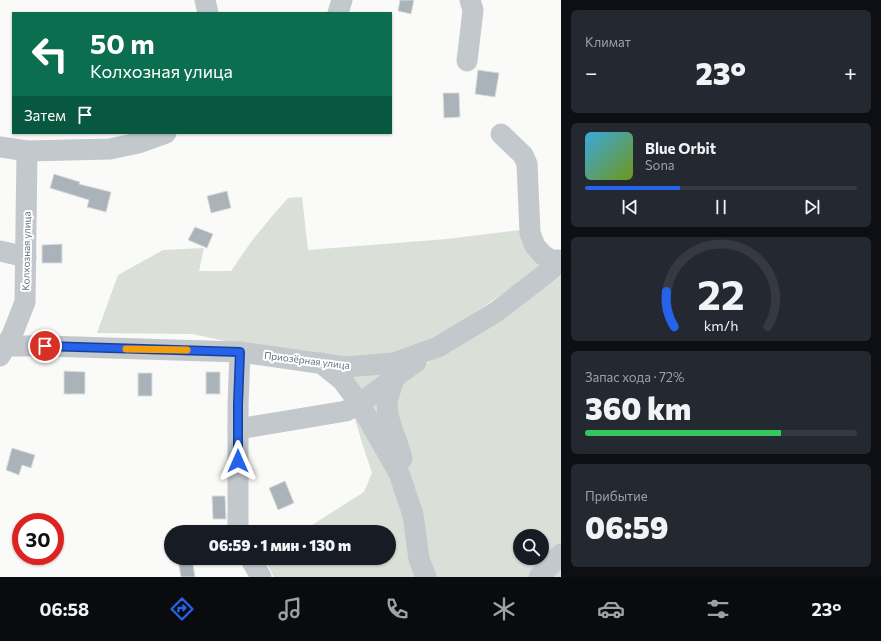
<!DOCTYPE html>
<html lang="ru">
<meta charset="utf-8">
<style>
:root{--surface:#171b24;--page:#242831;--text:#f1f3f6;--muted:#9ea1a6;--line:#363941;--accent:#2563eb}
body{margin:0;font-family:Commissioner,sans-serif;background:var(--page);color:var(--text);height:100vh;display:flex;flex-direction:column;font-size:15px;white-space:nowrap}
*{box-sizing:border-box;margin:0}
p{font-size:13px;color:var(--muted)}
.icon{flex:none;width:22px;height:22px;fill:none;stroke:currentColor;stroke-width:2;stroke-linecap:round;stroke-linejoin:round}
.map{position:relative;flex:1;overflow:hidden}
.panel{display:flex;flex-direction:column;gap:10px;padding:10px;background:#0d0f14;width:320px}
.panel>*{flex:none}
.banner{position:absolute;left:12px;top:12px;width:380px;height:122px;border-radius:0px;box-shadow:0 1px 3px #0004;background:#0b6e4f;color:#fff;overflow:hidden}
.tools{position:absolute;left:513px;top:529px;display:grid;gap:8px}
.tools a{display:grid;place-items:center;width:36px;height:36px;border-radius:50%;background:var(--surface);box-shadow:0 1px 3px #0004;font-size:20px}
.speed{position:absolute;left:12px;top:513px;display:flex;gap:8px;font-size:20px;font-weight:700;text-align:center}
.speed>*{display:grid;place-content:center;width:52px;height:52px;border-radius:50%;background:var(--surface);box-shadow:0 1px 3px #0004;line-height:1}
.speed .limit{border:6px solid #d22;background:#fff;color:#111}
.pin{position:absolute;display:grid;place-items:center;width:34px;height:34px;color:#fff;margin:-17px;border:2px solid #fff;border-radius:50%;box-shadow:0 1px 4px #0007}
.me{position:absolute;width:44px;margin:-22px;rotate:0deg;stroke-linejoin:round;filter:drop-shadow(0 0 3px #0008)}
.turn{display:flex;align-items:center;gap:14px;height:84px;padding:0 12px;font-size:18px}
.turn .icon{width:52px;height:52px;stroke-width:2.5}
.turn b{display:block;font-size:28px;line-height:34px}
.then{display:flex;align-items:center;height:38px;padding:0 12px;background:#0003;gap:8px;font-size:15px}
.big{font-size:30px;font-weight:800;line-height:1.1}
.panel .tile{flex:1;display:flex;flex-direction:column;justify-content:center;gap:6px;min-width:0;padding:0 14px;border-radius:6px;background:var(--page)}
.panel .dial{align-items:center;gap:0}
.dial svg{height:104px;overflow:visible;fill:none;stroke:var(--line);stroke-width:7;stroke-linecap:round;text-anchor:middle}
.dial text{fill:var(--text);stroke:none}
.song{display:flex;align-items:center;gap:12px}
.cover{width:48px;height:48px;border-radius:6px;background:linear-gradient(135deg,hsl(200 70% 55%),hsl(80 70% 35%))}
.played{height:4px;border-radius:2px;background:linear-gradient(90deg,var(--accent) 35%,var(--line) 35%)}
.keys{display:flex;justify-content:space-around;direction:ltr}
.heat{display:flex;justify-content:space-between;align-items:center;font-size:22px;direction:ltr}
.charge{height:6px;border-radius:3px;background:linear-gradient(90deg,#34c759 72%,var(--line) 0)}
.trip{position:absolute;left:164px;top:525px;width:232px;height:40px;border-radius:20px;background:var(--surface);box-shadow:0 1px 3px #0004;font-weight:800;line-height:40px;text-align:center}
.tabs{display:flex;height:64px;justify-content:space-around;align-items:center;background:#090b0e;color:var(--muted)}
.tabs .icon{width:28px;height:28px}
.tabs .current{color:var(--accent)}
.tabs b{font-size:18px;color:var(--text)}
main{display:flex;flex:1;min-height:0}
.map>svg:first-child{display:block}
.green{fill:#dadfd7;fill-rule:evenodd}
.building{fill:#aab3b9;stroke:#dcdcda}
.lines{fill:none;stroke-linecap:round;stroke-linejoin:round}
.minor{stroke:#c3c8cc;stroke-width:21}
.route-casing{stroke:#184099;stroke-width:10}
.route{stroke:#2563eb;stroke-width:7}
.slow{stroke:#f59e0b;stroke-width:7}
.labels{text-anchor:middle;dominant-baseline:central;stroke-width:4;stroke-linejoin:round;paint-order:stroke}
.street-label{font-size:10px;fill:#657683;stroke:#fff}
</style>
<main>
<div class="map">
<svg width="561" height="577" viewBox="0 0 561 577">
<rect width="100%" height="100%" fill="#fafaf8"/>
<!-- green -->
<g class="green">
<polygon points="302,197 308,250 447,239 520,230 545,265 433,341 396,355 365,360 254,347 192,334 97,333 118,275 163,250 204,248 199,271 231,271 251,242 273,215 288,198"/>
<path d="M561 276V577H274L264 558H389V532H301L364 492 372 473 362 443 342 374 422 366 484 330ZM520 536H542V558H520Z"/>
</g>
<!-- building -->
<g class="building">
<polygon points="400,0 414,0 411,14 398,11"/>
<polygon points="478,70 499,73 495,97 475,94"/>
<polygon points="443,93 459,93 460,117 444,118"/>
<polygon points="54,174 80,182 79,184 111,192 106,212 87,207 89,200 50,188"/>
<polygon points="227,191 231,208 211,213 207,196"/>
<polygon points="195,227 213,234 207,248 188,240"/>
<polygon points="62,244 62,263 42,263 42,245"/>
<polygon points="64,371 85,372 85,394 64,394"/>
<rect x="206" y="372" width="14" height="22"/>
<rect x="138" y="373" width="14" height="23"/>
<polygon points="12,448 35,455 31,468 22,465 19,475 6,470"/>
<polygon points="285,481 294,503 278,510 269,488"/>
<polygon points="212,496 225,496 226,519 213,519"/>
<polygon points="189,558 192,558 195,577 181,577 178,560"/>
</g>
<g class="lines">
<!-- minor -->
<g class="minor">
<polyline points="205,0 208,13"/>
<polyline points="338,13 342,0"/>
<polyline points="467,61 473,10 470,0"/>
<polyline points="501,134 523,155 527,164 530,233 535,246 543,255 551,260 561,260"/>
<polyline points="0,147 27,151 110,149 138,143 166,133"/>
<polyline points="0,251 26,257"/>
<polyline points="5,346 45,346 240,352 346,367 394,363 438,347 496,312 561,262"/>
<polyline points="0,356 12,335 25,302 27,151"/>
<polyline points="321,363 342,380 354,396 367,417 399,473 413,515 419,559 426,577"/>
<path d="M395 377C392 385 388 395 387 404 387 424 398 440 402 459"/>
<path d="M238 429 346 411C372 398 392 377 416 362"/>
<polyline points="238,532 238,405 240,352"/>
<polyline points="250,558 261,577"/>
<polyline points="539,577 561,554"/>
</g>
</g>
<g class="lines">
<!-- route casing -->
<g class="route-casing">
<polyline id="route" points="45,346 240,352 238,405 238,461"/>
</g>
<!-- route -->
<use href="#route" class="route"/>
<!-- slow -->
<polyline class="slow" points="126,349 187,350"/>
</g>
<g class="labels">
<!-- street labels -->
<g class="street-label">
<text transform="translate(26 251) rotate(-89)">Колхозная улица</text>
<text transform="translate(307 360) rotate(7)">Приозёрная улица</text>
</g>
</g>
</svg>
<div class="tools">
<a><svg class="icon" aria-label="search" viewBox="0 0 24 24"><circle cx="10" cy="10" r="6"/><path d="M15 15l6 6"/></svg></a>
</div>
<div class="speed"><div class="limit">30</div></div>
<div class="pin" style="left:45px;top:346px;background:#d93025"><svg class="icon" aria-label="arrive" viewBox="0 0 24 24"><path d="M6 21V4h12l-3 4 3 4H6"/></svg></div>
<svg class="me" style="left:238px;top:461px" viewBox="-20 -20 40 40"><path d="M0-17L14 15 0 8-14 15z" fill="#2563eb" stroke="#fff" stroke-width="4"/></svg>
<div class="trip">06:59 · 1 мин · 130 m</div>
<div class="banner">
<div class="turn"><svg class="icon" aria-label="left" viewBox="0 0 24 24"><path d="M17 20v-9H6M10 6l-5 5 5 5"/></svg><div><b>50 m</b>Колхозная улица</div></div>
<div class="then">Затем<svg class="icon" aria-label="arrive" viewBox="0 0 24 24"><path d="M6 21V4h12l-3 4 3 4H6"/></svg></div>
</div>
</div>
<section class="panel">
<div class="tile"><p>Климат</p>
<div class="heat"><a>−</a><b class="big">23°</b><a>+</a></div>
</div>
<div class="tile">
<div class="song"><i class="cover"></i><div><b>Blue Orbit</b><p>Sona</p></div></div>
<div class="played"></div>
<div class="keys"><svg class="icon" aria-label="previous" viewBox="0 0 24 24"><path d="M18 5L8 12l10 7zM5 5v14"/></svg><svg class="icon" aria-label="pause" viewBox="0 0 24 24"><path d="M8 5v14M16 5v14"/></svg><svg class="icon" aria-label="next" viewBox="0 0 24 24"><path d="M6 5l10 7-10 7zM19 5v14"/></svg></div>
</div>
<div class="tile dial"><svg viewBox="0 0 100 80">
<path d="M14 69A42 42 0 1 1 86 69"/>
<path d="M14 69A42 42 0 0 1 8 42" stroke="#2563eb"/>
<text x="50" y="56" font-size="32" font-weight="700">22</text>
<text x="50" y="72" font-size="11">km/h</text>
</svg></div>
<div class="tile"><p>Запас хода · 72%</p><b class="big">360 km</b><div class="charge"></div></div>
<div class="tile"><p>Прибытие</p><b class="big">06:59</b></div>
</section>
</main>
<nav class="tabs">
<b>06:58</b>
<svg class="icon current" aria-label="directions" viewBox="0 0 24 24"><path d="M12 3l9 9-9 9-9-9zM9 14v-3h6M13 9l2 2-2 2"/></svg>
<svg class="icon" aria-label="music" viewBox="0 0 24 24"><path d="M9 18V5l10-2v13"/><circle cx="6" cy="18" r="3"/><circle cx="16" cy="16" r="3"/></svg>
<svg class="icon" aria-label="phone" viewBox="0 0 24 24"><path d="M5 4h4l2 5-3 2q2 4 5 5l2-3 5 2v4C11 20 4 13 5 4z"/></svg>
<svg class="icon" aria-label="climate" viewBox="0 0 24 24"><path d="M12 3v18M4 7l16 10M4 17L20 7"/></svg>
<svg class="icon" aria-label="car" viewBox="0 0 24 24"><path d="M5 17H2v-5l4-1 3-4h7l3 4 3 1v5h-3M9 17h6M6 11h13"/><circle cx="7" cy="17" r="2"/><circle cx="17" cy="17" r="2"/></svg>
<svg class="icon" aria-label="filters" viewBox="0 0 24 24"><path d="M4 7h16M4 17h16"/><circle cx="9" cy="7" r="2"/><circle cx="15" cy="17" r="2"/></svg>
<b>23°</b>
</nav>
